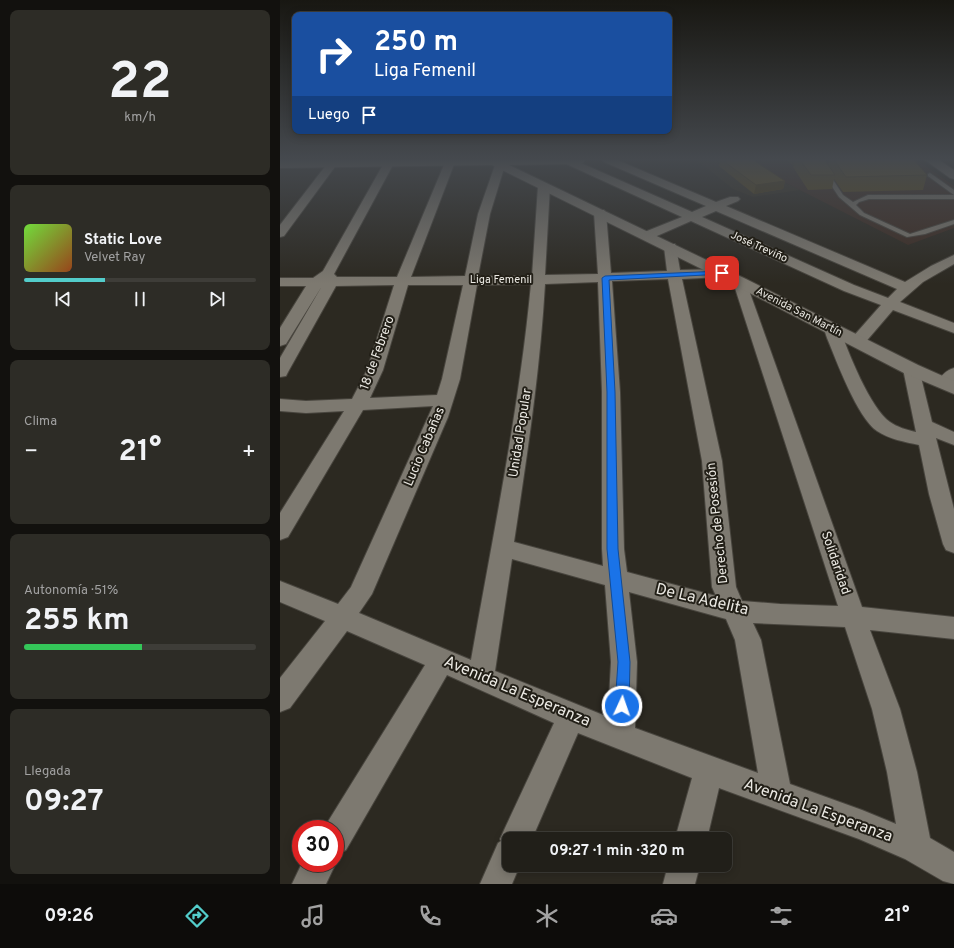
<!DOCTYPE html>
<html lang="es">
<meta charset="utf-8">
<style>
:root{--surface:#211f19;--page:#2d2c26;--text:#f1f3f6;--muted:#a2a2a2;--line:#3e3d38;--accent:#53cdcb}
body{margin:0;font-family:Overpass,sans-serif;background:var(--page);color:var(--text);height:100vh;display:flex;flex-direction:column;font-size:15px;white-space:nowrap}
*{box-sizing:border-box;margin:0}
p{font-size:13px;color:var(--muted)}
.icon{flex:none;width:22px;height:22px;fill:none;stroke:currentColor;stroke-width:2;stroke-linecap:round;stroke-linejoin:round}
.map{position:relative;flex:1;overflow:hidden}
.details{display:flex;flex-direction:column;gap:10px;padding:10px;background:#12110e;width:280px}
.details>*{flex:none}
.top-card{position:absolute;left:12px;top:12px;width:380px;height:122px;border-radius:8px;box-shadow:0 2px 10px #0003,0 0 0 1px var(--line);background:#1a4fa0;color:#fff;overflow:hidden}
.speed{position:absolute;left:12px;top:820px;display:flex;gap:8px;font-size:20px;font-weight:700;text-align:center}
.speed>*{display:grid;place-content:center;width:52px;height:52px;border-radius:50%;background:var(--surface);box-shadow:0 2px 10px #0003,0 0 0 1px var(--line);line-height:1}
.speed .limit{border:6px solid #d22;background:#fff;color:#111}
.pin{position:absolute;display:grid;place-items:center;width:34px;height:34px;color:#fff;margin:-17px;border-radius:8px;box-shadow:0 2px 6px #0006}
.me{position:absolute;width:44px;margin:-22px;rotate:3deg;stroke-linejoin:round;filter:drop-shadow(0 0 3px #0008)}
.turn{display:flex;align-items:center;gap:14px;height:84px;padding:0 16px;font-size:18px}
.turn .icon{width:52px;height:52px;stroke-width:2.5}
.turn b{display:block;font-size:28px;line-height:34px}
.then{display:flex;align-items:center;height:38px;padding:0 16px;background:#0003;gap:8px;font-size:15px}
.big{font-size:30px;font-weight:700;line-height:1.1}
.details .card{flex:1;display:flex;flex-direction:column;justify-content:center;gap:6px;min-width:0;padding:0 14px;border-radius:8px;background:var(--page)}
.details .dial{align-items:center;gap:0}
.dial b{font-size:52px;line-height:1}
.song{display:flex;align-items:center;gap:12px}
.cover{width:48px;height:48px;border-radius:6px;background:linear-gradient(135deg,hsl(100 70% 55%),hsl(20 70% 35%))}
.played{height:4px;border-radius:2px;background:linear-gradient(90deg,var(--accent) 35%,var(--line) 35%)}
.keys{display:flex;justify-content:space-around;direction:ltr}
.heat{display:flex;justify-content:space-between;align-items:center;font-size:22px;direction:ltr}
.charge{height:6px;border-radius:3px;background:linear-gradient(90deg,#34c759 51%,var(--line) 0)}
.trip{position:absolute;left:222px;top:832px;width:230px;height:40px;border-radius:8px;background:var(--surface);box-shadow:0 2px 10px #0003,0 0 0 1px var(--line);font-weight:700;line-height:40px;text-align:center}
.menu{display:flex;height:64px;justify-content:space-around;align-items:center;background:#0d0c0a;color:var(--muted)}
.menu .icon{width:28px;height:28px}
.menu .selected{color:var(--accent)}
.menu b{font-size:18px;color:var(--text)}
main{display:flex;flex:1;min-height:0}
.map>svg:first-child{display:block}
.built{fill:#353022}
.medical{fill:#3d2c23}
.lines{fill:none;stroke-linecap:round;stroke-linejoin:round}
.lane-casing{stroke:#48453e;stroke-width:2}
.street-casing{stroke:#48453e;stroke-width:2}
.secondary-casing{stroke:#48453e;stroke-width:2}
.lane{fill:#7d7970;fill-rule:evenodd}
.street{fill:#7d7970;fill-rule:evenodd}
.secondary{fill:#7d7970;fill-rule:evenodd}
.path-bridge{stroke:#88857e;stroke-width:1.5;stroke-dasharray:2.5 1;stroke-linecap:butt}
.wall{fill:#5a4a1b}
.shaded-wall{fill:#4a3c16}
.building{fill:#69561f;stroke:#4a3c16}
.route{fill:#1a73e8;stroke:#114b97}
.labels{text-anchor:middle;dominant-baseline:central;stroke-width:4;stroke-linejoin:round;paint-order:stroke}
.far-street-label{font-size:11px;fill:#ebe9e3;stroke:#221f17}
.street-label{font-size:13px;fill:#ebe9e3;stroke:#221f17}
.near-street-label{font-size:16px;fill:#ebe9e3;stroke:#221f17}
</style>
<main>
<section class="details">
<div class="card dial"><b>22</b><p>km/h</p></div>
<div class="card">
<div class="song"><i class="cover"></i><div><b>Static Love</b><p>Velvet Ray</p></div></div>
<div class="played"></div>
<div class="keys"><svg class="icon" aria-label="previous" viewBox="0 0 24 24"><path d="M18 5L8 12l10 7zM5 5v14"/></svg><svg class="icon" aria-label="pause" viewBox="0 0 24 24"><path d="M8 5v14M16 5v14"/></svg><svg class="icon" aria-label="next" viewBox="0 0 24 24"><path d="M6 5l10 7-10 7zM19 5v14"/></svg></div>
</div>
<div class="card"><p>Clima</p>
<div class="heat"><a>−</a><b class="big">21°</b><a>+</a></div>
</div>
<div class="card"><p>Autonomía · 51%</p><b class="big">255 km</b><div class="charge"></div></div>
<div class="card"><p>Llegada</p><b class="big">09:27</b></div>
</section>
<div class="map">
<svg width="674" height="884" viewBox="0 0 674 884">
<rect width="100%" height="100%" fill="#2c2921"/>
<!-- built -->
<polygon class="built" points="461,160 520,190 473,197 453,189 418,161"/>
<!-- medical -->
<polygon class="medical" points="461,160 637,160 674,186 674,228 628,245"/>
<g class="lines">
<!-- lane casing -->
<g class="lane-casing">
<g id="lane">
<polygon points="544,172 548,172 563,195 573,202 588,195 674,195 674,199 589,199 579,202 576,205 584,213 630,234 674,220 674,224 645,234 627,237 580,215 559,197 543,173"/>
<polygon points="650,173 674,190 674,195 648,176 648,174"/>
</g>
</g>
<!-- street casing -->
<g class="street-casing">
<g id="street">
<polygon points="50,160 60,160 4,236 0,237 0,225"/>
<path d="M109 160 114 163 54 274 57 277H117L166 160H174L175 162 131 277 185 276 198 214 215 165 220 162 225 165 210 214 198 276H252L258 186 264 183 270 186 265 275 318 274 314 213 316 210H324L326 213 331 273 387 271 384 247 385 244H395L396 247 400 270 442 269 447 270 449 273 447 276 442 277 402 279 442 461 456 587 462 601 500 604 558 606 453 282 455 279 460 278 465 279 582 607 674 617V639L590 630 620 709 637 772 650 838 674 852V884L663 881 625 859 579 839 439 788 427 839H395L412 778 298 733 252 839H229V865H240L232 884H200L218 843 221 841 220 839 225 828 274 723 167 675 66 850 55 855V829L44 828 145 665 67 631 10 708 0 712V678L45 621 0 602V581L58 604 71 587 153 406 83 410 8 537 0 540V513L64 411 26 413 0 411V399L26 401 72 399 87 370 114 285 56 286 8 372 6 376 0 377V358L42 286 6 344 0 346V328L26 286H0V278H33L43 271 104 163 105 161ZM388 279 422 461 432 587 436 596 347 572 344 549 340 392 332 281ZM318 282 322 392V549L323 566 234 542C247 456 260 371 265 284ZM251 284C239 411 213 535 191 660L79 613 92 594 168 417 180 379 197 285ZM128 285H183L162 379 157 395 90 398 103 370ZM232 559 325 585 331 662 328 717 215 671ZM349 592 446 619 455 640 478 773 355 728 357 662ZM473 623 565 627 592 709 607 772 616 824 582 810 510 784 481 640Z"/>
<path d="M281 160H294L412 212 426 206 324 162 323 160H337L436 202 450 197H458L460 199 458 201 446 206 625 282 651 266 674 255V264L643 282 620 302 674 323V333L613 310 583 345 577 347 571 345 569 342 571 339 601 305 564 291 411 221 370 239H362L360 236 362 233 402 217 282 162ZM436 211 617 289 608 298 574 285 422 217Z"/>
<path d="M552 324 557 326 560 329C568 352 590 408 610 422 617 427 627 430 636 432L623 369 625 365 631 364 637 365 639 369 652 422 674 432V445L656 438 674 509V553L666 550 663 544 649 494 639 445C625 442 609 439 597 431 577 417 557 362 547 338L544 329 547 326Z"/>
<path d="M674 368V383C670 389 665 388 659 387L656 383C661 376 666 370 674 368Z"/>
<polygon points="55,860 56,863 46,884 12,884 22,863 55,863"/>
<polygon points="388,865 420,865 415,884 383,884"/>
</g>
</g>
<!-- secondary casing -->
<g class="secondary-casing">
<g id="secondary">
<polygon points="0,160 305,160 303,163 299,164 229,165 466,279 638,365 674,381 674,394 624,373 454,285 212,165 0,168"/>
<polygon points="645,160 659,160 674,170 674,179 670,178"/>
</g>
</g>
<!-- lane -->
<use href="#lane" class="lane"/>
<!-- street -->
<use href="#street" class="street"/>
<!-- secondary -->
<use href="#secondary" class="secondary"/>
<!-- path-bridge -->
<polyline class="path-bridge" points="111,165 113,160"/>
</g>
<!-- wall -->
<g class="wall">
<polygon points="440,160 473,160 505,181 503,189 474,194 439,166"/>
<polygon points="508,160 545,160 548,164 549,160 634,160 647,175 643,190 563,192 554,179 552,189 528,190 513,167 514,163 512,165"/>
</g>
<!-- shaded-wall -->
<g class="shaded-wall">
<polygon points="512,160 515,160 514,163 512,165"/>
<polygon points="505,181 503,189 474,194 476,185"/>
</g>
<!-- building -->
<g class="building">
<polygon points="442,160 473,160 505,181 476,185"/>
<polygon points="520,160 545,160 555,175 531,175"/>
<polygon points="554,160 634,160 647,175 566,177"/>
</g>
<!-- sky -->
<linearGradient id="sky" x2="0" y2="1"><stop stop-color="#181712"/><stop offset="0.56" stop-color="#45494e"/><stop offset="1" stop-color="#45494e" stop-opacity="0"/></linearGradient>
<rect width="674" height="284" fill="url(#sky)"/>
<!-- route -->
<polygon class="route" points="442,271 444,272 444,274 329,280 335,392 338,549 350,662 349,706 347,711 342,713 337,711 335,706 338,662 327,549 327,392 322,278 325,276"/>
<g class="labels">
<!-- far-street labels -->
<g class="far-street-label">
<text transform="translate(479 247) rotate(24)">José Treviño</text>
<text x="221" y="280">Liga Femenil</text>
<text transform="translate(519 312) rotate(27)">Avenida San Martín</text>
</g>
<!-- street labels -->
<g class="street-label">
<text transform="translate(98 353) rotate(-70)">18 de Febrero</text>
<text transform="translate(241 433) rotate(-81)">Unidad Popular</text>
<text transform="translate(145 447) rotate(-67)">Lucio Cabañas</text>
<text transform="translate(438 523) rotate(-96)">Derecho de Posesión</text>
<text transform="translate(555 563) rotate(71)">Solidaridad</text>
</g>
<!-- near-street labels -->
<g class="near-street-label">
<text transform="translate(422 600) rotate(13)">De La Adelita</text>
<text transform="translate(237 692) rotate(23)">Avenida La Esperanza</text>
<text transform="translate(538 811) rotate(20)">Avenida La Esperanza</text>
</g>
</g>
</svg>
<div class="speed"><div class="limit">30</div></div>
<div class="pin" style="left:442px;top:273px;background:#d93025"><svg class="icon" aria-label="arrive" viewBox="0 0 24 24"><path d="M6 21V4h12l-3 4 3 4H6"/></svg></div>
<svg class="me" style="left:342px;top:706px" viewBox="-20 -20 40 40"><circle r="17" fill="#1a73e8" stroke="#fff" stroke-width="3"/><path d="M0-11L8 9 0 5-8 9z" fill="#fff"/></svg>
<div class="trip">09:27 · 1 min · 320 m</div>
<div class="top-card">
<div class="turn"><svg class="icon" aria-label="right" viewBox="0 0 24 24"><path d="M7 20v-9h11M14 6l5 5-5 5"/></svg><div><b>250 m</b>Liga Femenil</div></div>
<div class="then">Luego<svg class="icon" aria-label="arrive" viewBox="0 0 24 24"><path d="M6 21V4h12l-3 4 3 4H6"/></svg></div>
</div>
</div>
</main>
<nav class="menu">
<b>09:26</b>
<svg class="icon selected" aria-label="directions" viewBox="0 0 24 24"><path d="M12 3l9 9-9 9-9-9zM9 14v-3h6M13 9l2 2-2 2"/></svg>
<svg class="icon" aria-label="music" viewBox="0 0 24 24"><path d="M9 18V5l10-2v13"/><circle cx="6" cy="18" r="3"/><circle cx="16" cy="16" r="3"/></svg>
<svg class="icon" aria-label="phone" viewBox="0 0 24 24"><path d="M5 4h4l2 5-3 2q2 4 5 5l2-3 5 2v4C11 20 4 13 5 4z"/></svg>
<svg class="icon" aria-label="climate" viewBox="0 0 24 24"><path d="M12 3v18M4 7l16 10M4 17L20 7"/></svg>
<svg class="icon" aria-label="car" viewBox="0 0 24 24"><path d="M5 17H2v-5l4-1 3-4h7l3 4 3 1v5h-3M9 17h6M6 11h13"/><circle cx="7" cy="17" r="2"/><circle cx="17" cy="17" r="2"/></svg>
<svg class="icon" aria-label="filters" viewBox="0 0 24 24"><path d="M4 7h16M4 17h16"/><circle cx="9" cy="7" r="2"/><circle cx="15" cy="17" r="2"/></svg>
<b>21°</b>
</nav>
